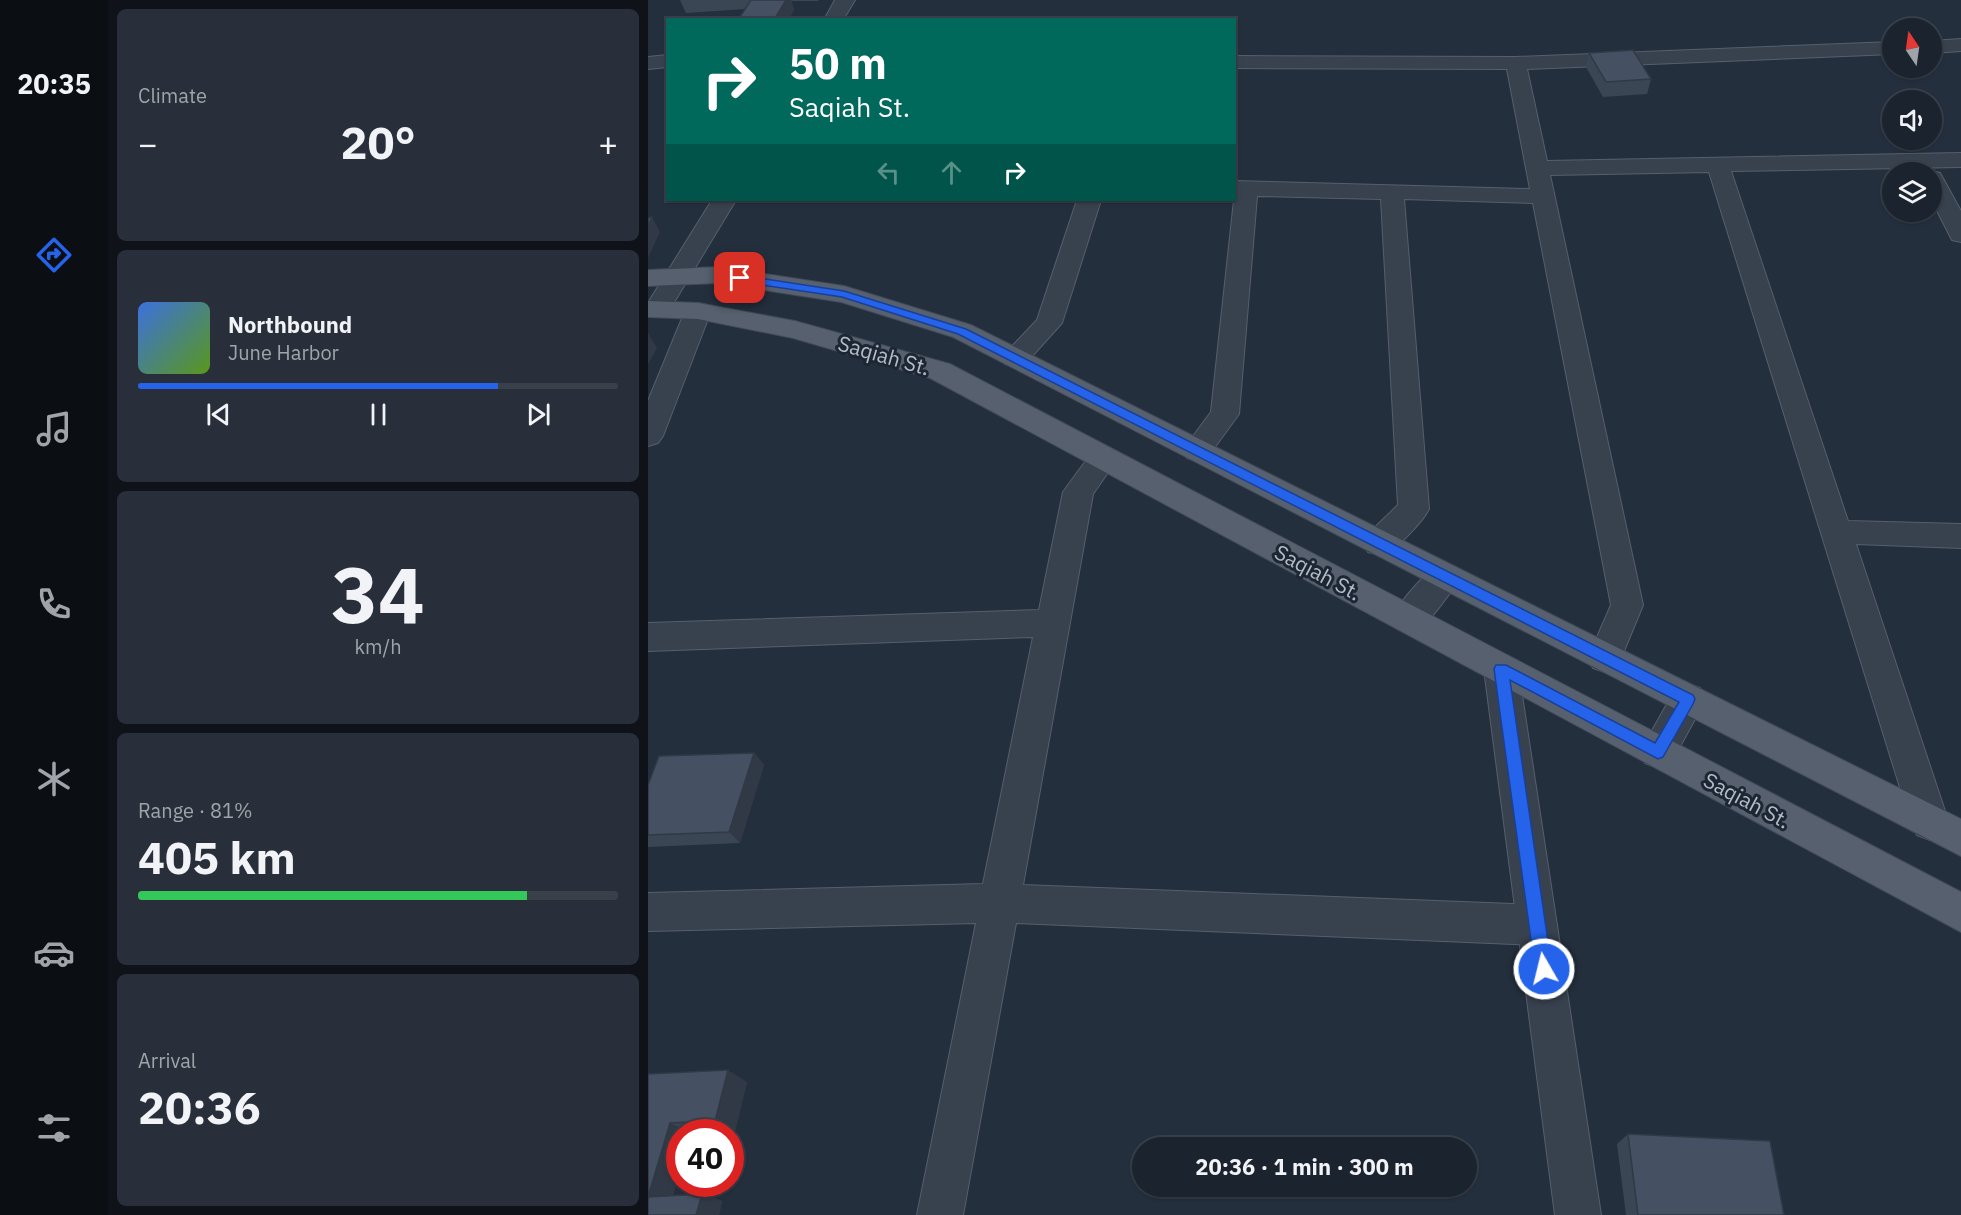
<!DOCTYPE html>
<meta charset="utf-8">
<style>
:root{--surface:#1b232e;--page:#282f3a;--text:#f1f3f6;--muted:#a0a4aa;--line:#39404a;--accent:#2563eb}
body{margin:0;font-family:"IBM Plex Sans",sans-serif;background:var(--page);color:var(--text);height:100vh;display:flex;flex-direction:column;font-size:22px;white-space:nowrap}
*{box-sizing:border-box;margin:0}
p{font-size:20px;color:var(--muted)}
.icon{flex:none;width:33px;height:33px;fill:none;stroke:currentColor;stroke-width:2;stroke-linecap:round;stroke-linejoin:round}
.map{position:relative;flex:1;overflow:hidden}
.side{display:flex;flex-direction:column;gap:9px;padding:9px;background:#0f1319;width:540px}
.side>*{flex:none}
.hud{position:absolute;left:18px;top:18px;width:570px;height:183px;border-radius:0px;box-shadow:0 2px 4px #0004,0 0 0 2px var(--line);background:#00695c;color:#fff;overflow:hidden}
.needle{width:39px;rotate:347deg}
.controls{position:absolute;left:1234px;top:18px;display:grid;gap:12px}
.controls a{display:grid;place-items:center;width:60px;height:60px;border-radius:50%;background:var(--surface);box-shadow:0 2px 4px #0004,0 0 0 2px var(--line);font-size:30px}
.speed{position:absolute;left:18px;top:1119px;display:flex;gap:12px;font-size:30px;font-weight:700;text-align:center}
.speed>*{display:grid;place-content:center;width:78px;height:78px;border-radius:50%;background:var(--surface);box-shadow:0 2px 4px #0004,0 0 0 2px var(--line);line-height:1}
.speed .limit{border:9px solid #d22;background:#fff;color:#111}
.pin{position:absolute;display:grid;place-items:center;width:51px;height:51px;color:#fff;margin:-26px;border-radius:12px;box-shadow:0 3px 9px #0006}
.me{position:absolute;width:66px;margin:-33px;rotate:352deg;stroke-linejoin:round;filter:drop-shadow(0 0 4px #0008)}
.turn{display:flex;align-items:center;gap:21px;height:126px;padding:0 24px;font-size:27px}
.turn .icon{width:78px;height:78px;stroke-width:2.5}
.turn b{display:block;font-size:42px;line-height:51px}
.lanes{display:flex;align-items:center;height:57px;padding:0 24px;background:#0003;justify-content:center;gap:30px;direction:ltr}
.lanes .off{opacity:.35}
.big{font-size:45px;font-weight:700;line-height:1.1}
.side .tile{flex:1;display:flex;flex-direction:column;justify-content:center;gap:9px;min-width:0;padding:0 21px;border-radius:9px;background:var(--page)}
.side .dial{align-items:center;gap:0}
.dial b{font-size:78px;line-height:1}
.song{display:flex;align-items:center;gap:18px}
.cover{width:72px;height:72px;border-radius:9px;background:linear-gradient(135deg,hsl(220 70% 55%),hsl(90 70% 35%))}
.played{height:6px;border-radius:3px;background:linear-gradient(90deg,var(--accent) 75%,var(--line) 75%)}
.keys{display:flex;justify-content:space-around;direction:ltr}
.heat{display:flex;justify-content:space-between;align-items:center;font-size:33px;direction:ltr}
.charge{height:9px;border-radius:4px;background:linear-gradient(90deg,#34c759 81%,var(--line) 0)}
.trip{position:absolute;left:484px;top:1137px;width:345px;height:60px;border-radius:30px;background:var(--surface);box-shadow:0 2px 4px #0004,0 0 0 2px var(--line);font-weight:700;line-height:60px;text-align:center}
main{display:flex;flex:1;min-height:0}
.tab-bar{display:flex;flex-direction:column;width:108px;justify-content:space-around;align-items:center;background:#0b0e12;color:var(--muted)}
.tab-bar .icon{width:42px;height:42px}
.tab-bar .current{color:var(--accent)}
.tab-bar b{font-size:27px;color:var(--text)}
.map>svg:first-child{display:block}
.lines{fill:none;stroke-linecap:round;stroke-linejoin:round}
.minor-casing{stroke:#565f6c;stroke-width:2}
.tertiary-casing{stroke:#565f6c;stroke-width:2}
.primary-casing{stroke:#414a57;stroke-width:2}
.minor{fill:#38414e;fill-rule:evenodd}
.tertiary{fill:#38414e;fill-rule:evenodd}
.primary{fill:#56606e;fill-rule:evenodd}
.wall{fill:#3b4654}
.shaded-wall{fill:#303945}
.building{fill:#455162;stroke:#303945;stroke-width:1.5}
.route{fill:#2563eb;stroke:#184099;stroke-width:1.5}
.labels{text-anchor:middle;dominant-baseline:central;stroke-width:6;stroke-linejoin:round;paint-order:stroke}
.street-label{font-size:21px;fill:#b4bcc9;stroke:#1d2633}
</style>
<main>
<nav class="tab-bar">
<b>20:35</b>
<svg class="icon current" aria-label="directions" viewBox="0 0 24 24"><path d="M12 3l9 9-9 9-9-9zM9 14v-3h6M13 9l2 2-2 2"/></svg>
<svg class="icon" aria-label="music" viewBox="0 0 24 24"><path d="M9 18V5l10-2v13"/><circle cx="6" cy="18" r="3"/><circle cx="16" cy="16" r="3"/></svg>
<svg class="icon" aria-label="phone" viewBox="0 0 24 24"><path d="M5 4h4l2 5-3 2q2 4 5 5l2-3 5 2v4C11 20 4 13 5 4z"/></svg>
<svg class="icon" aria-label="climate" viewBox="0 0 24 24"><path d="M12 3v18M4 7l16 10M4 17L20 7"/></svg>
<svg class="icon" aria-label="car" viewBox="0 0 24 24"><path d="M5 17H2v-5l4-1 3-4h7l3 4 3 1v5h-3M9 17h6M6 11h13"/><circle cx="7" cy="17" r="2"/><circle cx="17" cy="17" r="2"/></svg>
<svg class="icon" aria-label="filters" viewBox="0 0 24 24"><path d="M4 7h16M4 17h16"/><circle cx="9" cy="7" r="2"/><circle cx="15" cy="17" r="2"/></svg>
</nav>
<section class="side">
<div class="tile"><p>Climate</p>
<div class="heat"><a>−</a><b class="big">20°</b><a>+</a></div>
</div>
<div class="tile">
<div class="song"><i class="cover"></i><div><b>Northbound</b><p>June Harbor</p></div></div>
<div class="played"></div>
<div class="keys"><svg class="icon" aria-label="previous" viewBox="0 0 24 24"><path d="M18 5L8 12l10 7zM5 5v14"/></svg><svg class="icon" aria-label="pause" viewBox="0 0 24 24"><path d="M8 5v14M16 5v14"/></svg><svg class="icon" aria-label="next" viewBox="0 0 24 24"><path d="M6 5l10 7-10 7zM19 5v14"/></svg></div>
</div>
<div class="tile dial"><b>34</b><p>km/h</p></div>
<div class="tile"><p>Range · 81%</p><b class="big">405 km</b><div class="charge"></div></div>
<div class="tile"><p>Arrival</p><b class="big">20:36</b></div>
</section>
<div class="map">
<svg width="1313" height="1215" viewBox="0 0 1313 1215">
<rect width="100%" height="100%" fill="#242f3e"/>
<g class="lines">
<!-- minor casing -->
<g class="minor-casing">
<g id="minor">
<polygon points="187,0 207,0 195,20 176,20"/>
<polygon points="1313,39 1313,51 1284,53 1284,41"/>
<path d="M1245 42V54L879 69 899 161 1313 153V167L1083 171 1200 521 1313 524V548L1208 544 1301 823 1295 835 1282 840 1269 835 1263 823 1061 172 902 175 995 605 969 668 957 672 945 668 940 658 963 605 885 203 756 199 781 509C775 521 747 552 734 554 729 555 725 553 720 552L715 543 720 534 750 505 733 199 609 196 591 414 559 458 549 461 539 458 534 451 563 412 586 200V181L882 189 859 69 586 68V56L868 57Z"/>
<polygon points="20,55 20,67 0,69 0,57"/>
<polygon points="1284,171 1292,173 1313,211 1313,242 1304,240 1284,201 1284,172 1278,172"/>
<polygon points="64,200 88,200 19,314 10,316 1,314 0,303"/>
<polygon points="429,200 453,200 414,323 377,364 367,367 357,364 353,358 389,320"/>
<polygon points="50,303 59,305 63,311 15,436 10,443 0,446 0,401 37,311 41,305"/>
<polygon points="455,447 465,451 470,458 445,494 375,885 889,905 903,911 909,925 903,939 889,945 368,923 315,1215 269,1215 328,923 0,931 0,893 335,884 385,637 0,651 0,623 391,610 415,492 445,451"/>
</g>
</g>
<!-- tertiary casing -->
<g class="tertiary-casing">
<g id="tertiary">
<path d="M797 563 808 567 813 576C807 587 781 623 771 629 763 634 756 631 748 628L743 619C753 601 778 569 797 563Z"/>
<polygon points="853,655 865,659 870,669 953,1215 907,1215 836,669 841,659"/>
<polygon points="1040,684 1052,688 1058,699 1023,763 1010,768 997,763 992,752 1028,688"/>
</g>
</g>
<!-- primary casing -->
<g class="primary-casing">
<g id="primary">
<polygon points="71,267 196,286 323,325 1313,819 1313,856 305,337 193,302 71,283 0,286 0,270"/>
<polygon points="0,301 50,303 147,321 302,364 1313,892 1313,932 282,378 145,338 50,319 0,317"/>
</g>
</g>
<!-- minor -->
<use href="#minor" class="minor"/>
<!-- tertiary -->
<use href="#tertiary" class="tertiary"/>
<!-- primary -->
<use href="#primary" class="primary"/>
</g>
<!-- wall -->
<g class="wall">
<polygon points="32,0 143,0 146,10 140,20 90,20 97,9 38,13"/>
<polygon points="143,0 171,0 170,1 143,1"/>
<polygon points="941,53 1003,79 999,94 955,97 938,67"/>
<polygon points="106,753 116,765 92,843 0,847 0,785"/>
<polygon points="0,1074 99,1082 87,1131 32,1132 32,1172 25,1195 54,1194 74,1201 71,1215 0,1215"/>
<polygon points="980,1134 1136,1215 978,1215 969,1144"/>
</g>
<!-- shaded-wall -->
<g class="shaded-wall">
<polygon points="138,0 143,0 146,10 140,20 126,20"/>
<polygon points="4,217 12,232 0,258 0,226"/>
<polygon points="0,333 9,348 0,364"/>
<polygon points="106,753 116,765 92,843 81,832"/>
<polygon points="80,1070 99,1082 87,1131 67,1121"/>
<polygon points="22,1123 42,1132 32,1132 32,1172 22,1205 0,1197"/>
<polygon points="54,1194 74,1201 71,1215 48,1215"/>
</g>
<!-- building -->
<g class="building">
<polygon points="103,0 138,0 126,20 90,20"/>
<polygon points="985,50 1003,79 958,82 941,53"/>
<polygon points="4,217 0,226 0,218"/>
<polygon points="106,753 81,832 0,835 0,785 11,756"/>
<polygon points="80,1070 67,1121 22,1123 0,1197 54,1194 48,1215 0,1215 0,1074"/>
<polygon points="980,1134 1122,1141 1136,1215 990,1215"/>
</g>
<!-- route -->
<polygon class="route" points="92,275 196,291 318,329 1045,695 1047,699 1045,704 1015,757 1010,759 862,680 904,969 902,975 896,978 889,975 887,969 846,669 848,665 858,665 1007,743 1031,702 310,334 194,297 88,281 87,278"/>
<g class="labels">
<!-- street labels -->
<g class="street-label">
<text transform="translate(236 355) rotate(16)">Saqiah St.</text>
<text transform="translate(670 572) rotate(28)">Saqiah St.</text>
<text transform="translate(1099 800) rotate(28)">Saqiah St.</text>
</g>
</g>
</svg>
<div class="controls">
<a><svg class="needle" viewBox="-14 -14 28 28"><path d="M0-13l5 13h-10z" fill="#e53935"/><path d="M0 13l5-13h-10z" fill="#a0a4aa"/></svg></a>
<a><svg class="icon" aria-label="sound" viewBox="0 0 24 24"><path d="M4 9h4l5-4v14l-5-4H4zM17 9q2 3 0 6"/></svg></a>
<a><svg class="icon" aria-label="layers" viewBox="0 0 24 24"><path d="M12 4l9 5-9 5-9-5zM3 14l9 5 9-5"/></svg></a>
</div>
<div class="speed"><div class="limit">40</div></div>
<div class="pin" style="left:92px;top:278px;background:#d93025"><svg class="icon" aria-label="arrive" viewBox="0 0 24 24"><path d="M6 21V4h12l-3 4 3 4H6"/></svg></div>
<svg class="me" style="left:896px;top:969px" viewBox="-20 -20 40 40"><circle r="17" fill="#2563eb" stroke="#fff" stroke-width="3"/><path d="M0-11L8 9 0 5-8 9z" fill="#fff"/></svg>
<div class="trip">20:36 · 1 min · 300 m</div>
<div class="hud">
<div class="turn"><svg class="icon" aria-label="right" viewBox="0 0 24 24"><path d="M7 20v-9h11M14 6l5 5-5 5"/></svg><div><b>50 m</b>Saqiah St.</div></div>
<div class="lanes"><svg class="icon off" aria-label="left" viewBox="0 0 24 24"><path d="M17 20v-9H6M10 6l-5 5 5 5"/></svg><svg class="icon off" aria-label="ahead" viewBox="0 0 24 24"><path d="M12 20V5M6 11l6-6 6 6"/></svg><svg class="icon" aria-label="right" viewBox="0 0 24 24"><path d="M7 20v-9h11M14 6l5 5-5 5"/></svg></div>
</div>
</div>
</main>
